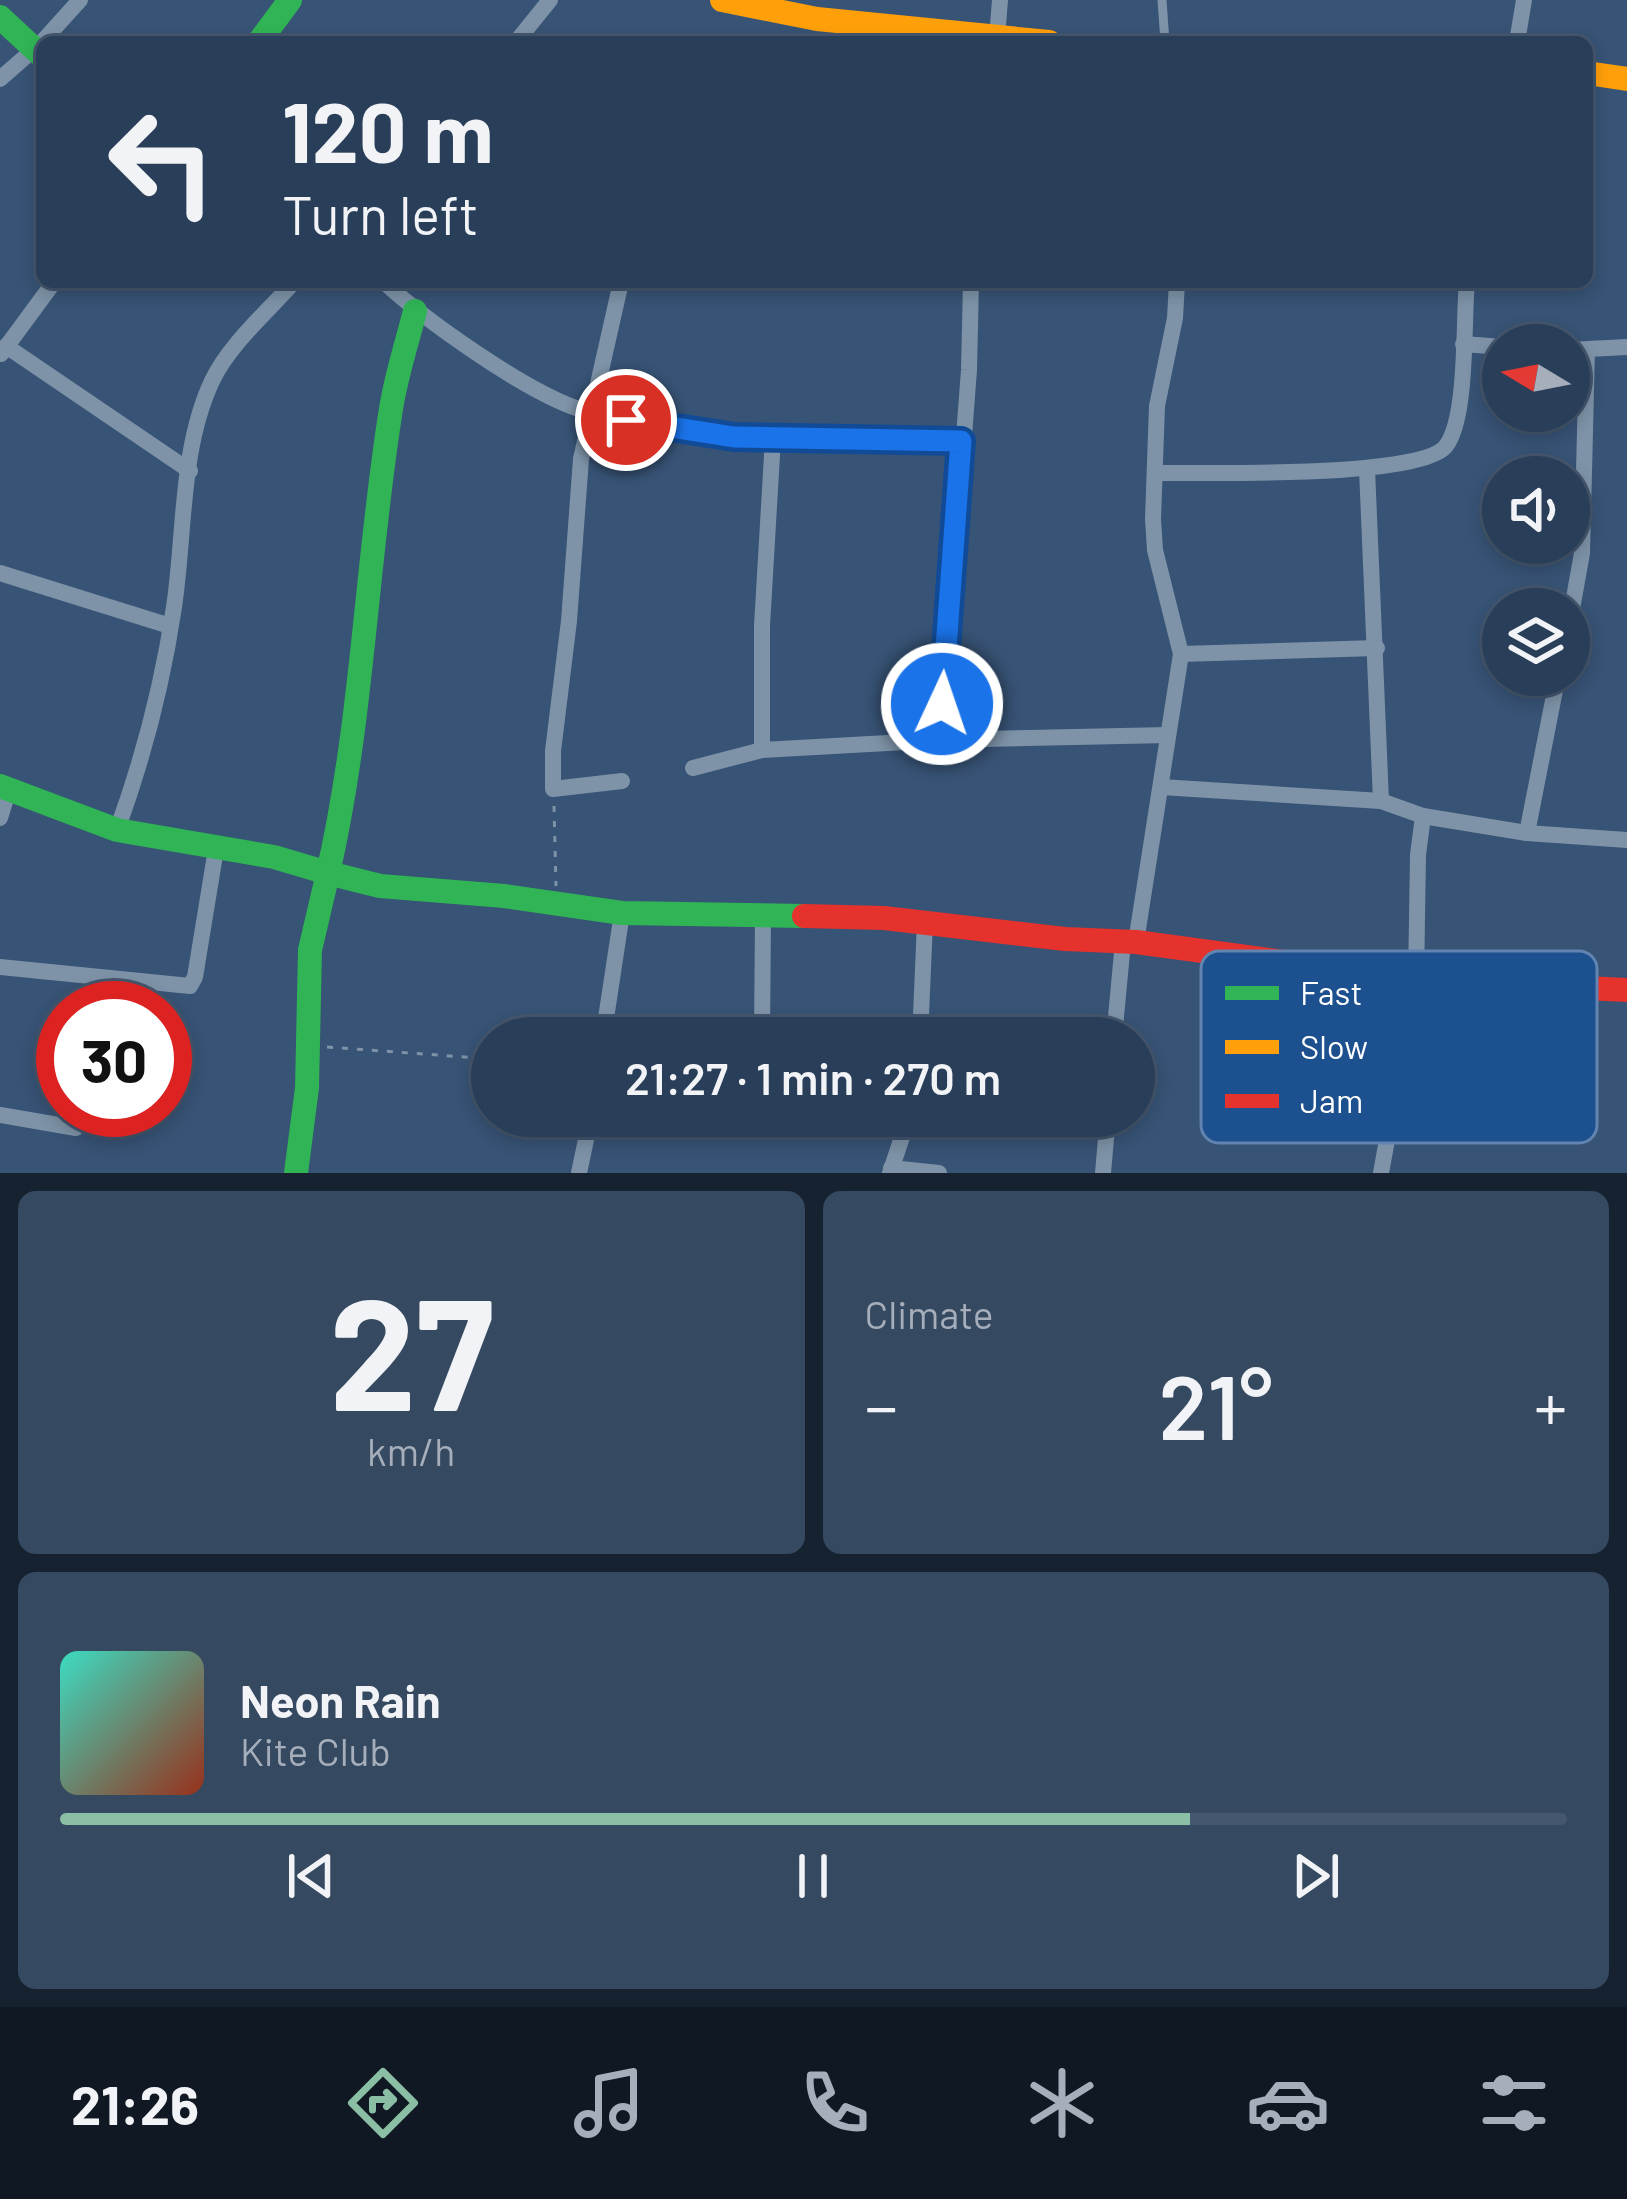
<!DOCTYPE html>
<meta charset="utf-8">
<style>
:root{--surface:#293e58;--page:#354961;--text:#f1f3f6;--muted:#a5aeba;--line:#45576e;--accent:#8abfa5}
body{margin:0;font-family:Barlow,sans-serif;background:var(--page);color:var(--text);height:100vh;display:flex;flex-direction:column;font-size:45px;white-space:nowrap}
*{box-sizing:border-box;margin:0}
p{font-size:39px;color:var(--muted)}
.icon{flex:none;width:66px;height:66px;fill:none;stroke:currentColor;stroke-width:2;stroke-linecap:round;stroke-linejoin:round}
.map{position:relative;height:1173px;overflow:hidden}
.panel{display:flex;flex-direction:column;gap:18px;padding:18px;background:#172230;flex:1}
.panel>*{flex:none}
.hud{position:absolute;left:36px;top:36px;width:1557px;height:252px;border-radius:18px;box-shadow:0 6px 18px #0003,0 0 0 3px var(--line);background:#293e58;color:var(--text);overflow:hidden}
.needle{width:78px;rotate:280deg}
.fabs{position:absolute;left:1482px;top:324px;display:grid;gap:24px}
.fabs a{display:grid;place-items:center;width:108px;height:108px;border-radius:50%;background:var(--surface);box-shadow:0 6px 18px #0003,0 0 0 3px var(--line);font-size:60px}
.speed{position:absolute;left:36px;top:981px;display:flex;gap:24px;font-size:60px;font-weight:700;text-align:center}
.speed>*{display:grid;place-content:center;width:156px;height:156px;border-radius:50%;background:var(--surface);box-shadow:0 6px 18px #0003,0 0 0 3px var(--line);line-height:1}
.speed .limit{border:18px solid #d22;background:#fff;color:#111}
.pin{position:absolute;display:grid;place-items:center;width:102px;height:102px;color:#fff;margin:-51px;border:6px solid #fff;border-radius:50%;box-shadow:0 3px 12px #0007}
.me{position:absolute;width:132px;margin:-66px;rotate:3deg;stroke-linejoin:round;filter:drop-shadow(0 0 9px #0008)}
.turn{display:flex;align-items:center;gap:42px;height:252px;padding:0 48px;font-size:54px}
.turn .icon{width:156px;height:156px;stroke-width:2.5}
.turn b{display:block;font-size:84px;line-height:102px}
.big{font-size:90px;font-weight:600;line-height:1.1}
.panel .card{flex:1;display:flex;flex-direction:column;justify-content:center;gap:18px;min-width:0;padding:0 42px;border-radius:18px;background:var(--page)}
.panel .dial{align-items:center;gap:0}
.dial b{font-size:156px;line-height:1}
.song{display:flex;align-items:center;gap:36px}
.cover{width:144px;height:144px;border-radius:18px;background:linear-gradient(135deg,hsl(170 70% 55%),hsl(10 70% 35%))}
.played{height:12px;border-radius:6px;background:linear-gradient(90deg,var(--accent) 75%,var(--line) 75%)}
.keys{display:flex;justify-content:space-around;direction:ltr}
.heat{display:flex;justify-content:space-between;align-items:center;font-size:66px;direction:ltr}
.panel .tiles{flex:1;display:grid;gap:18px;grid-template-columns:1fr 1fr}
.card:last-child{grid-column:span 2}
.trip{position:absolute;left:471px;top:1017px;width:684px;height:120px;border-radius:60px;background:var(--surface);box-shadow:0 6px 18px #0003,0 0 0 3px var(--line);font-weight:600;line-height:120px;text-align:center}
.dock{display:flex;height:192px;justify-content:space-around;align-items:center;background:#101923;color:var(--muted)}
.dock .icon{width:84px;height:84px}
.dock .active{color:var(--accent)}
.dock b{font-size:54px;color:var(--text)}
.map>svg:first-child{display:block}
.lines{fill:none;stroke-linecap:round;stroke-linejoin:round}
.path{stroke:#7e93a8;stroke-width:3;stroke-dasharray:6 9;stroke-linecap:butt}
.lane{stroke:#7e93a8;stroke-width:9}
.street{stroke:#7e93a8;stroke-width:16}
.fast{stroke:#30b455;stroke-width:24}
.slow{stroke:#ff9f0a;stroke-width:24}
.jam{stroke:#e5322d;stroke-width:24}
.route-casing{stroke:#114b97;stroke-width:30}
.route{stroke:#1a73e8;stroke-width:21}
.key{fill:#1d508f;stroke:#6184b1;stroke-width:3}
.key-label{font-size:33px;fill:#fff}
</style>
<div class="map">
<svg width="1627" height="1173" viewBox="0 0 1627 1173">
<rect width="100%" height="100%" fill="#375375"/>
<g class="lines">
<!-- path -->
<g class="path">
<polyline points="554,806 556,886"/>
<polyline points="327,1047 492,1059"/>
</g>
<!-- lane -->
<polyline class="lane" points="1162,0 1165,42"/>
<!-- street -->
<g class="street">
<polyline points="997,38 1000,0"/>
<polyline points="42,42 80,0"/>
<polyline points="516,42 550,0"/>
<polyline points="1517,42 1524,0"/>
<polyline points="0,79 40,44"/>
<path d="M384 282C426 321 525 391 579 409 642 429 709 437 773 438"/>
<polyline points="621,282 581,459 569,621 553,751 553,789 622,781"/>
<polyline points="1463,344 1503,347"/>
<polyline points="6,346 190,471"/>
<polyline points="1569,350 1627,347"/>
<polyline points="1,354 54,282"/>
<polyline points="1367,469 1381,801"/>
<path d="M1155 473C1204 472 1421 479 1446 446 1468 417 1463 321 1467 282"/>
<polyline points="0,573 170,626"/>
<polyline points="1569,626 1582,553 1587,350"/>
<polyline points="1181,654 1377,648"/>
<polyline points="941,740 969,370 971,282"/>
<polyline points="762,750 762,626 773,438 961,441"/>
<polyline points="693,768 762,750 941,740 1168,735"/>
<polyline points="1161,787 1381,801 1423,816 1527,833 1627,840"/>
<polyline points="0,818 9,789"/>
<path d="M117 830C143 759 163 681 174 607 185 534 180 449 212 381 229 345 267 312 294 282"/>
<polyline points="1527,833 1558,675"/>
<polyline points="1136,942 1181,654 1155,550 1153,519 1157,406 1175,318 1177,282"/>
<polyline points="0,967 190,986 195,977 216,849"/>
<polyline points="603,1038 622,913"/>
<polyline points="762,1038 763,917"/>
<polyline points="920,1038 925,922"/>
<polyline points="1114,1038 1123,942"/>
<polyline points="0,1115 76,1128"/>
<polyline points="762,1128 762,1116"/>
<polyline points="891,1168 939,1173"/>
<polyline points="579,1173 591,1116"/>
<polyline points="890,1173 909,1116"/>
<polyline points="1103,1173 1108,1116"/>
<polyline points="1381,1173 1416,980 1418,855 1423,816"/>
</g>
<!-- fast -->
<g class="fast">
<polyline points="0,17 42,56"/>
<polyline points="259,42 290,0"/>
<path d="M0 786 117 830 274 857 328 873C363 720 366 564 391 409 396 376 407 343 415 311"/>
<polyline points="296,1173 307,1088 310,950 328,873 380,886 504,896 622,913 804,916"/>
</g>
<!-- slow -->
<g class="slow">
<polyline points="722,0 817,19 1049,42"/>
<polyline points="1587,73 1627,79"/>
</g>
<!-- jam -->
<polyline class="jam" points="804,916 884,918 1065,939 1136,942 1416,980 1627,990"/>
</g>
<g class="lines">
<!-- route casing -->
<g class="route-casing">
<polyline id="route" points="626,420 734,437 961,441 942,704"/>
</g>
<!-- route -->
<use href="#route" class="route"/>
</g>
<!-- legend -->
<rect x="1201" y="951" width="396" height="192" rx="18" class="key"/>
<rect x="1225" y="986" width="54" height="14" fill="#30b455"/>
<rect x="1225" y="1040" width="54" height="14" fill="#ff9f0a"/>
<rect x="1225" y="1094" width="54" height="14" fill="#e5322d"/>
<g class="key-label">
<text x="1300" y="1005">Fast</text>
<text x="1300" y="1059">Slow</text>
<text x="1300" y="1113">Jam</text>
</g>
</svg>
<div class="fabs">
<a><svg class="needle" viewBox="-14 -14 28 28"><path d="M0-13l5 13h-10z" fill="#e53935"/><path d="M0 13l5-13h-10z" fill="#a5aeba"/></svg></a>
<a><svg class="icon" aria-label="sound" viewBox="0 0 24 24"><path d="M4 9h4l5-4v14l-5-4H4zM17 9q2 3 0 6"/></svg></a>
<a><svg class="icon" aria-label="layers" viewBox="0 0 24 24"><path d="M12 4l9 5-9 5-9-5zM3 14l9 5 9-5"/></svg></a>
</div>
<div class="speed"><div class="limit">30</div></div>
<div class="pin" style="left:626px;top:420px;background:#d93025"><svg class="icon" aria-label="arrive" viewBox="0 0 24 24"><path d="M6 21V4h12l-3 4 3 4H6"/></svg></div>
<svg class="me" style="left:942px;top:704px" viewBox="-20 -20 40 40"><circle r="17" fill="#1a73e8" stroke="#fff" stroke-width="3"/><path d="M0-11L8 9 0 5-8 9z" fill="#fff"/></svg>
<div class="trip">21:27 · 1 min · 270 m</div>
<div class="hud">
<div class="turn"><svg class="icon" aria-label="left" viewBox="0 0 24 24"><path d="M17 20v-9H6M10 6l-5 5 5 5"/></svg><div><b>120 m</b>Turn left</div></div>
</div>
</div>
<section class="panel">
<div class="tiles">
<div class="card dial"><b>27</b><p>km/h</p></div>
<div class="card"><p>Climate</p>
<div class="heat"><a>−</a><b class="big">21°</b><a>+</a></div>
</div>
<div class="card">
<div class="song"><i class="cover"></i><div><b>Neon Rain</b><p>Kite Club</p></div></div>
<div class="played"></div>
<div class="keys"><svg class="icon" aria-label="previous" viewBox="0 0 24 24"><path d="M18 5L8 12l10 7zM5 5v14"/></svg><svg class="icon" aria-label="pause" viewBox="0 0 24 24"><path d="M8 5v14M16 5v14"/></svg><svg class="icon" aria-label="next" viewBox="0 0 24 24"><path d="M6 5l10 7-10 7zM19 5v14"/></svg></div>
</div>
</div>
</section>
<nav class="dock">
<b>21:26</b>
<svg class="icon active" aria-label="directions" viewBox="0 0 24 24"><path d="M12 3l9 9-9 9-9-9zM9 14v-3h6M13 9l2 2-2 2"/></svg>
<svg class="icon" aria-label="music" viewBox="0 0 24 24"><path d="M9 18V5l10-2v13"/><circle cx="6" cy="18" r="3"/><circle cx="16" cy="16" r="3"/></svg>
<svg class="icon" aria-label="phone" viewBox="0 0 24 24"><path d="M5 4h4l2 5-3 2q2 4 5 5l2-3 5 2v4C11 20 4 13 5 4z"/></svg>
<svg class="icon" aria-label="climate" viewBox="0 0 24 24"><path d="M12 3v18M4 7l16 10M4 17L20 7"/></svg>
<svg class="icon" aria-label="car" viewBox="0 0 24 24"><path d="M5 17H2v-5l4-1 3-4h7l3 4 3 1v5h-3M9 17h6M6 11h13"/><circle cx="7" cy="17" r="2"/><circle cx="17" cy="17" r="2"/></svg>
<svg class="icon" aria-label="filters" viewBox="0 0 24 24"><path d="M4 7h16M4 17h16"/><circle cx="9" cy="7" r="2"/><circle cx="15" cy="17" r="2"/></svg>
</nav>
